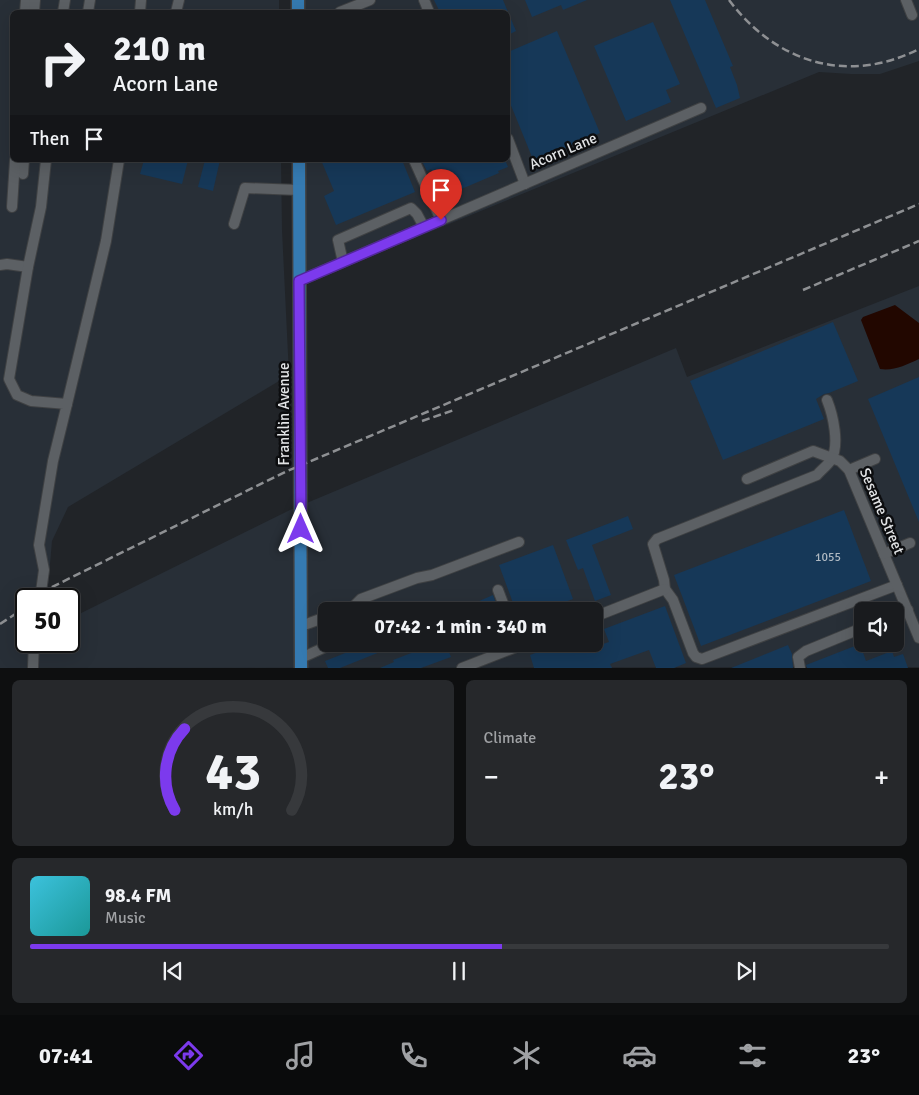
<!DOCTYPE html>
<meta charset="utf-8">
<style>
:root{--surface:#191b1e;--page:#26282b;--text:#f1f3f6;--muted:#9fa1a4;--line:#37393c;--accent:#7c3aed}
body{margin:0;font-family:Signika,sans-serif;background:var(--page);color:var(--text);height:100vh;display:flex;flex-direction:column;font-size:19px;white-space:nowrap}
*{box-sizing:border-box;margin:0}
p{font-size:16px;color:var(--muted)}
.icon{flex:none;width:28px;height:28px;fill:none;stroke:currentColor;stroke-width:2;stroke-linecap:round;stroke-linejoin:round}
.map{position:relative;height:668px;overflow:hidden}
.drawer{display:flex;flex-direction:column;gap:12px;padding:12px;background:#0e0f10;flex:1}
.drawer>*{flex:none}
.hud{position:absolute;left:10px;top:10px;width:500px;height:152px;border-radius:8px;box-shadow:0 5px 20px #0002,0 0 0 1px var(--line);background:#191b1e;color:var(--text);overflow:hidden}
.fabs{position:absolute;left:854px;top:602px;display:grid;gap:10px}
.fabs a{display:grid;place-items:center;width:50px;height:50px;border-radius:8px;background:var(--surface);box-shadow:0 5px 20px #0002,0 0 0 1px var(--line);font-size:25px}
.speed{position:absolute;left:15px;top:588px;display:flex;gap:10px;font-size:25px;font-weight:700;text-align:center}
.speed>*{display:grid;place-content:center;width:65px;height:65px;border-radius:50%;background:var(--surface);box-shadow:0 5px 20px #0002,0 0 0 1px var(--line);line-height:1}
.speed .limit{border:2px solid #111;border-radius:8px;background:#fff;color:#111}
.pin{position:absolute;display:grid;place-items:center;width:42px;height:42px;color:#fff;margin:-51px -21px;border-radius:50% 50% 50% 0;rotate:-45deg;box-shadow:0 0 5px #0007}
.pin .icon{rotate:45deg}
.me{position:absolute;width:55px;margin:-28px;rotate:0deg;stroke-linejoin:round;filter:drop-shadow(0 0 4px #0008)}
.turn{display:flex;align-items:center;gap:18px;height:105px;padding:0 20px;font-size:22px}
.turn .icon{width:65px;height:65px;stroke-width:2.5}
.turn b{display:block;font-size:35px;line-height:42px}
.then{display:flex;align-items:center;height:48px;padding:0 20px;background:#0003;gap:10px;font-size:19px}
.big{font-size:38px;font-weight:700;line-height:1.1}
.drawer .widget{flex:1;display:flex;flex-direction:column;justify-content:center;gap:8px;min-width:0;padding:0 18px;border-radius:8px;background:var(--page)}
.drawer .dial{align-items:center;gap:0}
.dial svg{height:130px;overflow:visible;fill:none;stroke:var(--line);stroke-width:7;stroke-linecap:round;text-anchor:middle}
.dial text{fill:var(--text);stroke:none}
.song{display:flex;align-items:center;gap:15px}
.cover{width:60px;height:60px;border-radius:8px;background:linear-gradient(135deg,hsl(190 70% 55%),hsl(180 70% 35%))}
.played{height:5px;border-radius:2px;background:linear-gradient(90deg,var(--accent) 55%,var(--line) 55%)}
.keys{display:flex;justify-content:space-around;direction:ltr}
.heat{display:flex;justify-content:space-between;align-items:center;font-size:28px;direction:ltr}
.drawer .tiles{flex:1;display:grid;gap:12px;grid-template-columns:1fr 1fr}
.widget:last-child{grid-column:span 2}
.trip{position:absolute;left:318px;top:602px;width:285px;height:50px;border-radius:8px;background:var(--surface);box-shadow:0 5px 20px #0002,0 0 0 1px var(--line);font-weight:700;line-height:50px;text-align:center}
.tab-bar{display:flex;height:80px;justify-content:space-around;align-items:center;background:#0a0b0c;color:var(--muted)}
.tab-bar .icon{width:35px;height:35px}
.tab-bar .current{color:var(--accent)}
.tab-bar b{font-size:22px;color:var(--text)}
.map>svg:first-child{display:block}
.built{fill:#282f37;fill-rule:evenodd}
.water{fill:#220700}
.building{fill:#163858}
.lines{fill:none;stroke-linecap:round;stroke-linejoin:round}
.minor-casing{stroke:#3f4143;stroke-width:12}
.major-casing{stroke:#3f4143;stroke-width:15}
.minor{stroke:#5c6064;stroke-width:10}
.major{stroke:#357ab1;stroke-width:12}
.rail{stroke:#8e9093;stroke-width:2.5;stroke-dasharray:8 4;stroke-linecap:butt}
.route-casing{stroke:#51269a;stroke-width:12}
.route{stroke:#7c3aed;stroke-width:9}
.labels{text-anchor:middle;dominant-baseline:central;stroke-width:5;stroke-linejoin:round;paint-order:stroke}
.number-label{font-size:12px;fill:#afb9c2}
.street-label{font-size:15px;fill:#e2e4e6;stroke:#0c0d0f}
</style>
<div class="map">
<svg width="919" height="668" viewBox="0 0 919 668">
<rect width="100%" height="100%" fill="#212428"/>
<!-- built -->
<g class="built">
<path d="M0 0H279V12H12V160H281L282 230 289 375 68 507 52 541 47 599H26V641H69V619L290 510 676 348 687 377 919 286V667L0 668ZM326 611H594V644H326ZM862 611H895V644H862Z"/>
<polygon points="303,0 919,0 919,61 880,74 851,74 819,72 303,284 304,160 508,160 508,12 304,12"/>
</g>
<!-- water -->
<path class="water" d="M895 305 919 323V359C906 365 894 371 880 369L861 320 863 317Z"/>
<!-- building -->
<g class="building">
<polygon points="434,0 503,0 516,31 508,35 508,12 440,12"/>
<polygon points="525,0 587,0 563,10 561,5 532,17"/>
<polygon points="670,0 705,0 733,66 730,67 737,85 740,98 716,108"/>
<polygon points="653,22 680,84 666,90 671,102 626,121 594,46"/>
<polygon points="557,31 600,133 534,162 508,98 508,52"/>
<polygon points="144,160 188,160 182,184 140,174"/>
<polygon points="205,160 220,160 213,191 198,187"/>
<polygon points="321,160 402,160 415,192 336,225 324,196 334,191"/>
<polygon points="430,160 505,160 508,167 498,171 499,173 452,193 451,191 442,195 431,169 427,171 423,163"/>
<polygon points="833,322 858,381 829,393 824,394 816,399 824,419 723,460 690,381"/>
<polygon points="919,377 919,522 868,399"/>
<polygon points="844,510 871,581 701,646 674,575"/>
<polygon points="628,516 633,529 592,545 611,595 595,601 583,568 578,570 566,540"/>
<polygon points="553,545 573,599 540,611 516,611 499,565"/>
<polygon points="493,595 499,611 480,611 477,602"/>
<polygon points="665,606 686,663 674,668 656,668 649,650 610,664 612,668 534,668 530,655 560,644 586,644 588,649 609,642 604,629"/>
<polygon points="362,644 400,644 340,668 328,668 325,661 358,648 357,646"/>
<polygon points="435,644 446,644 451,657 421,668 380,668 394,662 393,660"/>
<polygon points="860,644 866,661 892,651 894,657 903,654 908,668 807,668 806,665"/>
<polygon points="788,645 792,654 793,668 731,668"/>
</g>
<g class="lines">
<!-- minor casing -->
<g class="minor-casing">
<g id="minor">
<polyline points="424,0 429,12"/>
<polyline points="906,0 912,15"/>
<polyline points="25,12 26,0"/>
<polyline points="34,12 35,0"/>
<polyline points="63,12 65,0"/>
<polyline points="88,12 90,0"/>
<polyline points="140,12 141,0"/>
<polyline points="176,12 179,0"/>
<polyline points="340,12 370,0"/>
<polyline points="508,139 525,184"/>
<polyline points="414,160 441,220"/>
<polyline points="23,174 24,160"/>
<polyline points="12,207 15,160"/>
<polyline points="234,224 245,188 299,190"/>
<polyline points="343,262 338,240 411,208 417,214 424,227"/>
<polyline points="0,265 7,264 28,267"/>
<polyline points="299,281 701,108"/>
<path d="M827 400C833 415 840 445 831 460 827 466 821 470 817 475L657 539 653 544 664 580 665 589 673 600 693 653 696 657 702 659 897 585"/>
<polyline points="67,404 106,241 119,160"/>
<polyline points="849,470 875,459"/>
<polyline points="747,479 813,451 840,461 849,470 919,638"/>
<polyline points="884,554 910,543"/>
<polyline points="498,590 506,611"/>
<polyline points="40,599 44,570 39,545 53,461 67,404 31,401 17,395 9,379 28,267 41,207 46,160"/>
<polyline points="342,611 353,607 361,599 417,578 432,575 519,542"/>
<polyline points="895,615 908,610"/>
<polyline points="594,617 665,589"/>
<polyline points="301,626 326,617"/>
<polyline points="301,658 332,644"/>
<polyline points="33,668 34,641"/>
<polyline points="462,668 524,644"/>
<polyline points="800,668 798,657 806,651 862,628"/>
</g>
</g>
<!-- major casing -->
<g class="major-casing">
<g id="major">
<polyline points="298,0 298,12"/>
<polyline points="299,160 301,668"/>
</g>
</g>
<!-- minor -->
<use href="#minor" class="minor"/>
<!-- major -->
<use href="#major" class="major"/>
<!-- rail -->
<g class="rail">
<path d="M729 0C776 63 848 85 919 49"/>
<polyline points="803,290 919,241"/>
<polyline points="422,421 454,410"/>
<polyline points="31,599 50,588 285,472 919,204"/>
<polyline points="0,624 26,607"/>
</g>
</g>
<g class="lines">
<!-- route casing -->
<g class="route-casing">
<polyline id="route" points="301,529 299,281 441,220"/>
</g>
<!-- route -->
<use href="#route" class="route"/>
</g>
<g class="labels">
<!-- number labels -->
<g class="number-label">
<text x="828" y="557">1055</text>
</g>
<!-- street labels -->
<g class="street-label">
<text transform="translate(563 151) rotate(-23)">Acorn Lane</text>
<text transform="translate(284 414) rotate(-90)">Franklin Avenue</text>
<text transform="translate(882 511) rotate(67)">Sesame Street</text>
</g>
</g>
</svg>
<div class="fabs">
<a><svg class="icon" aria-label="sound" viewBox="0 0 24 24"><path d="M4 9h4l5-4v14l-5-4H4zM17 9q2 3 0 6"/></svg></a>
</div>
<div class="speed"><div class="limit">50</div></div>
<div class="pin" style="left:441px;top:220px;background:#d93025"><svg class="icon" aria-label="arrive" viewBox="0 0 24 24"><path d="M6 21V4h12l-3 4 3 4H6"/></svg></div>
<svg class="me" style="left:301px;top:529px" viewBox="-20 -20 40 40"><path d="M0-17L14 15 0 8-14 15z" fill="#7c3aed" stroke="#fff" stroke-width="4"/></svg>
<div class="trip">07:42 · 1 min · 340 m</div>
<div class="hud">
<div class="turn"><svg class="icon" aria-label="right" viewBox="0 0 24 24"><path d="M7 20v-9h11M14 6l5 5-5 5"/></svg><div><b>210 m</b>Acorn Lane</div></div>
<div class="then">Then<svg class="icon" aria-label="arrive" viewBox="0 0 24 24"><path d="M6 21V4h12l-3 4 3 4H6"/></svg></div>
</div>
</div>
<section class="drawer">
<div class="tiles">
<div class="widget dial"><svg viewBox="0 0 100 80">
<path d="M14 69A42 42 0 1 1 86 69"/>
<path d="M14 69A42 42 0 0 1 20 19" stroke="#7c3aed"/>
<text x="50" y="56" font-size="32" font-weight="700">43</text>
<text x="50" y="72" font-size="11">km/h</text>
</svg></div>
<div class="widget"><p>Climate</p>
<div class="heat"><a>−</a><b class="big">23°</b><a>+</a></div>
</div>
<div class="widget">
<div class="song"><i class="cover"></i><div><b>98.4 FM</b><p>Music</p></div></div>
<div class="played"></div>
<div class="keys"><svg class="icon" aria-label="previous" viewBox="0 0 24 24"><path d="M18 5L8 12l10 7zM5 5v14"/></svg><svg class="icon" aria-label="pause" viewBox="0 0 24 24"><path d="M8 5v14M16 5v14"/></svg><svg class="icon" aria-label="next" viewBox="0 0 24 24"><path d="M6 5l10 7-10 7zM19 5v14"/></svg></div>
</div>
</div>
</section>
<nav class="tab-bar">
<b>07:41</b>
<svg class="icon current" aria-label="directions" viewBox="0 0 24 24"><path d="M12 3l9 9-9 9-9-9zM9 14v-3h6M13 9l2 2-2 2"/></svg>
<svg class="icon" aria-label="music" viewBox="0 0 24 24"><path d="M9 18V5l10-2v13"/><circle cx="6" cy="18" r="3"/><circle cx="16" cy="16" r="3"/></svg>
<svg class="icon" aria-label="phone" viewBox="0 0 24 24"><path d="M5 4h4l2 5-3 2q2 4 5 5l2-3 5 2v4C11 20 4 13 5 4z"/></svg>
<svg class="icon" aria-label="climate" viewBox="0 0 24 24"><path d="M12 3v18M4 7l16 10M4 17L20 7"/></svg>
<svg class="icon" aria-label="car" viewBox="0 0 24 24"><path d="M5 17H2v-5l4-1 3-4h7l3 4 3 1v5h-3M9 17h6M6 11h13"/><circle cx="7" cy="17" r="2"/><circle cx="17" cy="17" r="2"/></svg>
<svg class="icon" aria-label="filters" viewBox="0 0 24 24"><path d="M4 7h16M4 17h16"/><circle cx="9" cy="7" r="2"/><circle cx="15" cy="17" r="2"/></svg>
<b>23°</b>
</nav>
